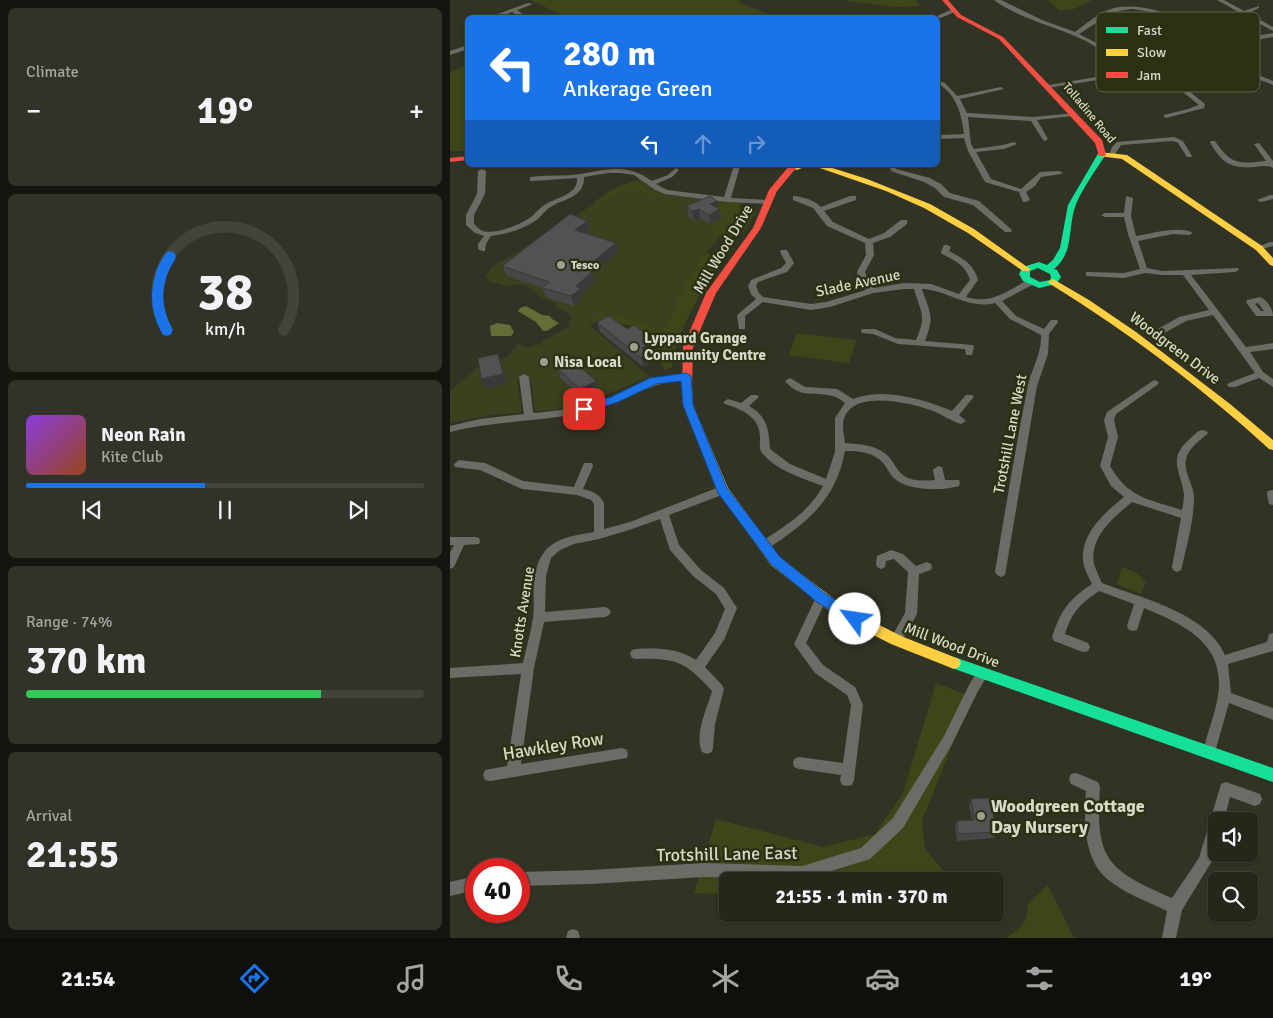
<!DOCTYPE html>
<meta charset="utf-8">
<style>
:root{--surface:#25271b;--page:#313328;--text:#f1f3f6;--muted:#a3a5a3;--line:#42443a;--accent:#1a73e8}
body{margin:0;font-family:Signika,sans-serif;background:var(--page);color:var(--text);height:100vh;display:flex;flex-direction:column;font-size:19px;white-space:nowrap}
*{box-sizing:border-box;margin:0}
p{font-size:16px;color:var(--muted)}
.icon{flex:none;width:28px;height:28px;fill:none;stroke:currentColor;stroke-width:2;stroke-linecap:round;stroke-linejoin:round}
.map{position:relative;flex:1;overflow:hidden}
.drawer{display:flex;flex-direction:column;gap:8px;padding:8px;background:#14150f;width:450px}
.drawer>*{flex:none}
.top-card{position:absolute;left:15px;top:15px;width:475px;height:152px;border-radius:8px;box-shadow:0 1px 4px #0004,0 0 0 1px var(--line);background:#1a73e8;color:#fff;overflow:hidden}
.buttons{position:absolute;left:758px;top:812px;display:grid;gap:10px}
.buttons a{display:grid;place-items:center;width:50px;height:50px;border-radius:8px;background:var(--surface);box-shadow:0 1px 4px #0004,0 0 0 1px var(--line);font-size:25px}
.speed{position:absolute;left:15px;top:858px;display:flex;gap:10px;font-size:25px;font-weight:700;text-align:center}
.speed>*{display:grid;place-content:center;width:65px;height:65px;border-radius:50%;background:var(--surface);box-shadow:0 1px 4px #0004,0 0 0 1px var(--line);line-height:1}
.speed .limit{border:8px solid #d22;background:#fff;color:#111}
.pin{position:absolute;display:grid;place-items:center;width:42px;height:42px;color:#fff;margin:-21px;border-radius:10px;box-shadow:0 2px 8px #0006}
.me{position:absolute;width:55px;margin:-28px;rotate:301deg;stroke-linejoin:round;filter:drop-shadow(0 0 4px #0008)}
.turn{display:flex;align-items:center;gap:18px;height:105px;padding:0 15px;font-size:22px}
.turn .icon{width:65px;height:65px;stroke-width:2.5}
.turn b{display:block;font-size:35px;line-height:42px}
.lanes{display:flex;align-items:center;height:48px;padding:0 15px;background:#0003;justify-content:center;gap:25px;direction:ltr}
.lanes .off{opacity:.35}
.big{font-size:38px;font-weight:800;line-height:1.1}
.drawer .card{flex:1;display:flex;flex-direction:column;justify-content:center;gap:8px;min-width:0;padding:0 18px;border-radius:8px;background:var(--page)}
.drawer .dial{align-items:center;gap:0}
.dial svg{height:130px;overflow:visible;fill:none;stroke:var(--line);stroke-width:7;stroke-linecap:round;text-anchor:middle}
.dial text{fill:var(--text);stroke:none}
.song{display:flex;align-items:center;gap:15px}
.cover{width:60px;height:60px;border-radius:8px;background:linear-gradient(135deg,hsl(270 70% 55%),hsl(20 70% 35%))}
.played{height:5px;border-radius:2px;background:linear-gradient(90deg,var(--accent) 45%,var(--line) 45%)}
.keys{display:flex;justify-content:space-around;direction:ltr}
.heat{display:flex;justify-content:space-between;align-items:center;font-size:28px;direction:ltr}
.charge{height:8px;border-radius:4px;background:linear-gradient(90deg,#34c759 74%,var(--line) 0)}
.trip{position:absolute;left:269px;top:872px;width:285px;height:50px;border-radius:8px;background:var(--surface);box-shadow:0 1px 4px #0004,0 0 0 1px var(--line);font-weight:800;line-height:50px;text-align:center}
.dock{display:flex;height:80px;justify-content:space-around;align-items:center;background:#0f100b;color:var(--muted)}
.dock .icon{width:35px;height:35px}
.dock .on{color:var(--accent)}
.dock b{font-size:22px;color:var(--text)}
main{display:flex;flex:1;min-height:0}
.map>svg:first-child{display:block}
.built{fill:#3a411f}
.green{fill:#3d4619}
.water{fill:#636e37}
.lines{fill:none;stroke-linecap:round;stroke-linejoin:round}
.street{fill:#6b6c65;fill-rule:evenodd}
.fast{fill:#16e098;fill-rule:evenodd}
.slow{fill:#ffcf43;fill-rule:evenodd}
.jam{fill:#f24e42;fill-rule:evenodd}
.wall{fill:#464746}
.shaded-wall{fill:#393939}
.building{fill:#515251;stroke:#393939}
.route{fill:#1a73e8;stroke:#114b97}
.poi-dot{fill:#9ca08f;stroke:#2b3113;stroke-width:2}
.labels{text-anchor:middle;dominant-baseline:central;stroke-width:5;stroke-linejoin:round;paint-order:stroke}
.far-street-label{font-size:12px;fill:#d5dac9;stroke:#2b3113}
.far-poi-label{font-size:12px;font-weight:bold;fill:#d5dac9;stroke:#2b3113;text-anchor:start}
.street-label{font-size:15px;fill:#d5dac9;stroke:#2b3113}
.poi-label{font-size:15px;font-weight:bold;fill:#d5dac9;stroke:#2b3113;text-anchor:start}
.near-street-label{font-size:18px;fill:#d5dac9;stroke:#2b3113}
.near-poi-label{font-size:18px;font-weight:bold;fill:#d5dac9;stroke:#2b3113;text-anchor:start}
.key{fill:#2b3113;stroke:#5e644a;stroke-width:1}
.key-label{font-size:14px;fill:#d5dac9}
</style>
<main>
<section class="drawer">
<div class="card"><p>Climate</p>
<div class="heat"><a>−</a><b class="big">19°</b><a>+</a></div>
</div>
<div class="card dial"><svg viewBox="0 0 100 80">
<path d="M14 69A42 42 0 1 1 86 69"/>
<path d="M14 69A42 42 0 0 1 16 24" stroke="#1a73e8"/>
<text x="50" y="56" font-size="32" font-weight="700">38</text>
<text x="50" y="72" font-size="11">km/h</text>
</svg></div>
<div class="card">
<div class="song"><i class="cover"></i><div><b>Neon Rain</b><p>Kite Club</p></div></div>
<div class="played"></div>
<div class="keys"><svg class="icon" aria-label="previous" viewBox="0 0 24 24"><path d="M18 5L8 12l10 7zM5 5v14"/></svg><svg class="icon" aria-label="pause" viewBox="0 0 24 24"><path d="M8 5v14M16 5v14"/></svg><svg class="icon" aria-label="next" viewBox="0 0 24 24"><path d="M6 5l10 7-10 7zM19 5v14"/></svg></div>
</div>
<div class="card"><p>Range · 74%</p><b class="big">370 km</b><div class="charge"></div></div>
<div class="card"><p>Arrival</p><b class="big">21:55</b></div>
</section>
<div class="map">
<svg width="823" height="938" viewBox="0 0 823 938">
<rect width="100%" height="100%" fill="#313424"/>
<!-- built -->
<polygon class="built" points="190,178 201,188 210,192 261,200 296,202 280,213 266,242 256,252 235,284 212,332 202,327 157,314 140,326 200,377 131,404 104,410 85,411 81,381 78,377 67,380 72,411 69,413 40,415 0,423 0,391 31,364 57,357 68,344 79,348 86,344 88,346 94,340 121,325 117,323 121,318 118,313 105,307 108,304 92,298 79,287 71,284 56,286 39,281 36,276 41,267 98,235 149,200"/>
<!-- green -->
<g class="green">
<polygon points="80,0 289,0 292,4 327,17 117,17"/>
<polygon points="391,0 465,0 471,6 445,7"/>
<polygon points="598,0 642,0 624,9 609,10"/>
<polygon points="17,65 17,151 0,151 0,72"/>
<path d="M186 180 197 190 209 193 205 195C181 186 169 190 149 205L143 203 163 189Z"/>
<path d="M263 203H288L289 209 300 208 305 210V214C297 225 291 241 276 242L260 229 273 217 268 214 271 211Z"/>
<path d="M256 252 270 261C250 296 228 327 222 367L215 370 211 363 208 346 189 328 163 322 150 325 144 320 148 315C165 313 197 324 212 332L235 284Z"/>
<polygon points="347,333 406,340 399,363 339,355"/>
<polygon points="672,567 687,573 696,583 691,594 667,584"/>
<polygon points="486,683 522,697 472,820 475,849 502,881 278,881 277,894 244,893 266,819 373,847 425,834 453,793"/>
<path d="M598 885 624 938H556C569 928 579 924 577 905Z"/>
</g>
<!-- water -->
<g class="water">
<polygon points="76,306 92,315 100,316 102,319 109,323 97,331 93,331 86,322 68,311 70,308"/>
<polygon points="47,323 60,325 64,332 61,336 41,336 40,326"/>
</g>
<g class="lines">
<!-- street -->
<g class="street">
<path d="M544 0H551L592 20 625 32C637 23 650 12 664 8 704 0 746 27 780 44L795 38 823 33V37L796 41 759 56 823 81V85L754 58 737 64 712 69 755 104 754 108 716 118 714 117V115L738 109 749 105 706 70 685 74 682 76 679 75 597 88V86L599 85 676 72C663 60 651 49 636 41 607 26 571 20 544 0ZM681 9C716 12 744 30 775 46L735 61 720 52 707 34H703L702 35 716 54 729 62 682 71 656 48 629 34 663 12Z"/>
<polygon points="767,0 774,0 794,11 809,6 809,8 798,13 823,27 823,31"/>
<polygon points="78,3 83,4 67,10 79,18 72,18 62,12 46,18 37,18"/>
<polygon points="503,9 505,10 505,12 488,19 482,18"/>
<polygon points="18,45 18,49 0,55 0,51"/>
<path d="M488 80 495 83 507 96 551 87 554 89 510 99 517 113 583 117 625 113V115L623 116 587 120 598 139 595 141 593 140 581 121 518 117 521 144 524 149 553 145 564 142 567 144 554 149 526 152 541 179 571 189 590 172 609 171 613 173 611 174 591 177 585 186 576 192 580 200 576 202H573L569 192 535 182 518 151 514 138 488 139V135L514 134C512 115 506 93 488 84Z"/>
<polygon points="724,137 733,141 742,156 741,157 737,157 728,143 723,141 671,145 664,156 659,155 662,147 667,142"/>
<path d="M761 141H765C781 165 789 164 816 161L804 144 809 143 823 161V168C817 165 812 166 804 167 780 169 771 162 760 142Z"/>
<path d="M284 165 290 166 281 198 318 200 322 202 321 204 277 202 215 194 205 190 184 175 171 173H158L134 177C135 198 112 199 99 208 94 212 90 218 85 221 72 230 56 234 41 236L36 244 35 251H32L28 249V244L34 236 25 233 16 225V215L27 194 28 171 32 169 36 171 35 194 24 215V224C27 227 30 230 33 231 45 235 72 224 81 217 86 213 90 207 96 204 107 197 128 195 127 178L83 181H80V177C94 175 109 176 123 175 154 171 174 161 202 181L218 175 226 168 229 170 222 177 206 184 217 190 274 197Z"/>
<polygon points="435,165 444,165 446,169 480,178 491,184 500,193 529,201 562,230 561,232 555,232 523,205 494,197 485,188 474,182 441,171 440,168"/>
<polygon points="820,195 823,195 823,199 811,202 807,200"/>
<path d="M343 196C352 196 366 201 371 207L400 196H406V200L374 211 383 222 419 239 434 233 451 220H457V224L440 237 423 243 424 255 415 272 419 284 424 288 454 283 481 284 509 294 520 280C516 265 504 260 492 254L491 252 494 245H497L501 247 499 251C512 258 524 264 528 280L516 297C541 305 557 291 578 280H584V284L552 301 566 316 594 329 601 320H607L608 322 599 334 598 354 587 386 555 575 551 577 547 575 545 572C555 511 565 451 577 390 580 371 592 355 591 335L560 319 545 303C518 310 498 290 472 289 480 314 485 315 475 341L523 345 524 347 522 355H516L515 349 448 344 423 334 412 333 411 331 412 329H425L445 338 466 340C477 315 471 313 464 289H454L423 293 380 307 361 310 313 302 295 316V329H289L287 315 306 299 301 294 298 286 301 280 331 268 336 263 330 252 331 250H337L344 263 337 272 308 282 306 286 309 293 313 297 361 304 376 302 416 290 411 285 407 272 416 255 415 243 377 226 363 208 343 200Z"/>
<path d="M676 196 683 198 681 216 686 236C701 234 730 225 743 233L739 235 723 234 688 241 697 268 712 271 788 268 789 270 785 272 741 275 796 347 823 343V349L800 352 813 372 823 379V387L809 378 785 387H779L777 385 779 383 805 373 763 315 736 321 707 337H701L700 335 701 333 729 317 759 310 733 275H712L695 273 674 278 636 276V272H639L674 273 690 269 678 234 674 217H655L651 215 655 213H674Z"/>
<polygon points="820,242 823,242 823,246 809,250 805,248"/>
<path d="M810 297C817 300 823 309 823 316H806L796 302 797 300ZM808 303 814 311H811L805 304Z"/>
<path d="M236 373 239 374 241 376 239 378C227 381 214 382 202 387 177 396 156 408 130 413 87 422 43 421 0 432V426L30 419 74 414 69 377 74 374 79 377 83 412 85 413 120 409 147 403 203 380Z"/>
<path d="M340 378 355 387 387 389 403 399C434 387 472 399 502 411L516 395H522L524 397 522 399 509 415 516 421 511 424C501 421 493 415 483 411 462 403 407 390 395 416 391 424 394 435 395 443 409 444 425 445 436 454 442 459 444 465 448 470 457 482 471 481 485 480L483 470 488 466 492 467 495 480H509L510 483 509 486C493 491 458 491 445 479 440 475 438 469 434 464 424 452 409 451 395 451 386 500 357 523 317 549L313 550 309 549 308 546 309 543C334 527 359 512 373 486 352 478 327 471 312 453 309 449 310 444 310 438 310 417 293 410 275 404L273 402 278 399 291 403 301 395H307L309 397 299 406C317 416 319 430 320 449L340 464 376 479 385 452V418L395 403C374 385 353 404 335 381Z"/>
<path d="M704 380 707 381 709 383 707 385 666 414 664 420 668 437 660 466C679 499 699 499 732 510 733 505 734 499 734 494 730 468 716 458 743 436 747 432 750 429 756 431L758 433 756 435C748 442 739 448 736 459 733 472 744 485 744 497 744 520 737 544 732 567L731 570 727 572 723 570 722 567 731 518 682 502C664 517 639 537 644 564 646 570 649 577 652 583 691 598 757 613 775 655L817 642 819 634 823 633V651L778 664 781 693 823 708V720L779 703 765 752 764 756 759 758 754 756 753 752C757 733 765 715 768 696 776 644 735 625 694 608L687 630 683 631 679 630 677 626 684 604 649 591C630 604 622 612 615 634L638 643 640 647 638 651 634 652 630 651 604 641 602 637C611 610 618 600 642 584 639 578 636 572 634 566 627 537 654 513 674 497L661 486 650 466 658 437 654 420 657 412Z"/>
<path d="M9 460 35 463 73 481 124 487 134 463H142L143 466 133 489C143 492 149 493 154 503V529L180 522 269 487H277L278 490 277 493 219 515 229 545 251 570 274 588 287 608 274 640 255 667 272 685 274 689 265 724 263 748 262 752 257 754 252 752C244 734 257 709 262 691 235 661 225 658 186 659L182 658 180 654 182 650 186 649C208 648 227 648 246 660L265 633 275 609 266 594 243 576 220 550 210 519 182 529 149 539 124 544 110 550 101 558 96 576 95 612 155 607 159 609 161 612 159 615 155 617 94 622 84 668 71 764 172 748 177 750 178 754 177 758 40 781 35 780 33 775 35 770 57 766 71 674 0 678V668L73 663C76 648 81 633 83 618 85 604 82 589 85 575 91 541 113 537 144 532V504L141 500 127 495 72 489 30 470 5 467 4 464Z"/>
<polygon points="822,490 823,490 823,505 819,504 817,494 818,491"/>
<polygon points="0,537 25,537 29,538 30,541 29,544 14,545 4,567 0,569 0,553 4,545 0,545"/>
<polygon points="441,550 453,554 466,566 477,562 481,564 482,567 481,570 469,574 467,614 450,644 446,645 442,644 440,640 455,613 458,572 444,559 436,561 435,567 431,569 427,567 426,564 427,556"/>
<polygon points="371,593 375,595 377,598 356,643 373,665 405,687 413,705 404,780 402,785 397,786 392,785 390,780 391,775 349,769 344,767 343,763 344,759 349,757 393,763 401,705 397,695 365,673 344,644 367,595"/>
<polygon points="533,668 537,669 539,673 527,693 502,744 453,828 420,859 352,880 254,877 141,884 69,886 69,872 141,870 254,863 352,866 411,848 443,818 494,736 519,685 529,669"/>
<path d="M626 773 648 782 650 787C645 861 658 870 722 898L749 858 771 784 776 782 810 794 812 799 810 804 805 806 780 797 774 821H766V847L762 861 732 910 726 938H712L717 911C697 901 673 893 656 878 633 857 634 819 636 791L621 784 619 779 621 774Z"/>
<polygon points="26,876 26,890 0,896 0,882"/>
<polygon points="123,929 128,931 130,938 116,938 118,931"/>
</g>
<!-- fast -->
<g class="fast">
<path d="M649 152 656 154C646 170 634 186 626 204 617 227 625 252 604 269L607 270 611 277 606 284 589 288 573 281 569 274 573 267 589 262 597 265 603 260 610 248 618 205ZM588 268 600 274 601 277 600 280 590 282 580 277V271Z"/>
<polygon points="504,657 823,768 823,782 499,667 497,663 499,659"/>
</g>
<!-- slow -->
<g class="slow">
<polygon points="649,152 677,155 812,246 823,258 823,266 820,265 806,250 672,159 649,156"/>
<polygon points="331,165 359,165 347,170"/>
<polygon points="361,165 373,165 417,179 480,204 524,229 580,269 579,271 573,271 518,233 474,208 436,191"/>
<path d="M603 279 639 300 686 332 780 404 823 440V450L819 449C754 389 675 330 600 284L598 282Z"/>
<polygon points="237,384 242,388 243,405 278,488 329,557 396,608 451,636 509,659 511,663 509,667 504,669 441,644 386,616 321,565 267,490 233,405 232,388"/>
</g>
<!-- jam -->
<g class="jam">
<polygon points="492,0 498,0 511,15 553,37 652,140 656,154 655,156 649,156 645,143 549,39 507,17"/>
<polygon points="18,156 18,160 0,162 0,158"/>
<polygon points="339,166 346,168 327,191 311,228 266,293 243,347 242,388 237,392 233,391 232,388 233,347 256,293 303,228 319,190"/>
</g>
</g>
<!-- wall -->
<g class="wall">
<polygon points="267,201 271,218 260,224 250,218 244,221 238,216 237,206"/>
<polygon points="137,221 140,230 136,233 166,243 168,252 142,274 144,281 131,294 133,299 124,306 96,297 92,288 56,275 52,266"/>
<polygon points="147,322 201,346 200,346 201,354 199,355 201,363 193,367 150,332"/>
<polygon points="108,369 149,391 134,399 111,379"/>
<polygon points="521,799 546,832 544,838 507,841 505,828 507,821 522,820 519,806"/>
</g>
<!-- shaded-wall -->
<g class="shaded-wall">
<polygon points="267,201 271,218 260,224 259,215 260,204"/>
<polygon points="249,209 250,218 244,221 242,211"/>
<polygon points="137,221 140,230 128,240 125,230"/>
<polygon points="166,243 168,252 142,274 144,281 131,294 133,299 124,306 121,296 139,265"/>
<polygon points="199,336 201,346 200,346 201,354 199,355 201,363 193,367 191,358 193,340"/>
<polygon points="48,354 52,363 57,383 35,389 31,379"/>
<polygon points="146,381 149,391 134,399 130,389"/>
</g>
<!-- building -->
<g class="building">
<polygon points="260,196 267,201 260,204 270,209 259,215 249,209 242,211 237,206"/>
<polygon points="120,214 137,221 125,230 166,243 139,265 142,272 126,286 130,289 121,296 92,288 99,282 52,266"/>
<polygon points="159,316 177,329 184,325 199,336 193,340 199,344 192,348 198,353 191,358 147,322"/>
<polygon points="48,354 53,374 31,379 28,358"/>
<polygon points="123,361 146,381 130,389 108,369"/>
<polygon points="541,798 546,832 508,834 507,821 524,820 521,799"/>
</g>
<!-- route -->
<polygon class="route" points="236,373 241,376 243,405 277,488 330,557 376,594 409,615 411,619 409,623 405,625 400,623 367,602 321,564 268,493 233,405 231,381 206,384 168,402 134,413 128,409 130,406 161,397 200,378"/>
<!-- markers -->
<g class="poi-dot">
<circle cx="111" cy="265" r="5"/>
<circle cx="184" cy="347" r="5"/>
<circle cx="94" cy="362" r="5"/>
<circle cx="531" cy="816" r="5"/>
</g>
<g class="labels">
<!-- far-street labels -->
<g class="far-street-label">
<text transform="translate(639 113) rotate(50)">Tolladine Road</text>
</g>
<!-- far-poi labels -->
<g class="far-poi-label">
<text x="121" y="265">Tesco</text>
</g>
<!-- street labels -->
<g class="street-label">
<text transform="translate(273 249) rotate(-59)">Mill Wood Drive</text>
<text transform="translate(408 283) rotate(-12)">Slade Avenue</text>
<text transform="translate(725 348) rotate(37)">Woodgreen Drive</text>
<text transform="translate(560 434) rotate(-79)">Trotshill Lane West</text>
<text transform="translate(72 612) rotate(-81)">Knotts Avenue</text>
<text transform="translate(502 645) rotate(21)">Mill Wood Drive</text>
</g>
<!-- poi labels -->
<g class="poi-label">
<text x="194" y="338">Lyppard Grange<tspan x="194" dy="17">Community Centre</tspan></text>
<text x="104" y="362">Nisa Local</text>
</g>
<!-- near-street labels -->
<g class="near-street-label">
<text transform="translate(103 746) rotate(-9)">Hawkley Row</text>
<text transform="translate(277 854) rotate(-1)">Trotshill Lane East</text>
</g>
<!-- near-poi labels -->
<g class="near-poi-label">
<text x="541" y="806">Woodgreen Cottage<tspan x="541" dy="21">Day Nursery</tspan></text>
</g>
</g>
<!-- legend -->
<rect x="646" y="12" width="164" height="80" rx="8" class="key"/>
<rect x="656" y="27" width="22" height="6" fill="#16e098"/>
<rect x="656" y="49" width="22" height="7" fill="#ffcf43"/>
<rect x="656" y="72" width="22" height="6" fill="#f24e42"/>
<g class="key-label">
<text x="687" y="35">Fast</text>
<text x="687" y="57">Slow</text>
<text x="687" y="80">Jam</text>
</g>
</svg>
<div class="buttons">
<a><svg class="icon" aria-label="sound" viewBox="0 0 24 24"><path d="M4 9h4l5-4v14l-5-4H4zM17 9q2 3 0 6"/></svg></a>
<a><svg class="icon" aria-label="search" viewBox="0 0 24 24"><circle cx="10" cy="10" r="6"/><path d="M15 15l6 6"/></svg></a>
</div>
<div class="speed"><div class="limit">40</div></div>
<div class="pin" style="left:134px;top:409px;background:#d93025"><svg class="icon" aria-label="arrive" viewBox="0 0 24 24"><path d="M6 21V4h12l-3 4 3 4H6"/></svg></div>
<svg class="me" style="left:405px;top:619px" viewBox="-20 -20 40 40"><circle r="19" fill="#fff"/><path d="M0-13L10 11 0 6-10 11z" fill="#1a73e8"/></svg>
<div class="trip">21:55 · 1 min · 370 m</div>
<div class="top-card">
<div class="turn"><svg class="icon" aria-label="left" viewBox="0 0 24 24"><path d="M17 20v-9H6M10 6l-5 5 5 5"/></svg><div><b>280 m</b>Ankerage Green</div></div>
<div class="lanes"><svg class="icon" aria-label="left" viewBox="0 0 24 24"><path d="M17 20v-9H6M10 6l-5 5 5 5"/></svg><svg class="icon off" aria-label="ahead" viewBox="0 0 24 24"><path d="M12 20V5M6 11l6-6 6 6"/></svg><svg class="icon off" aria-label="right" viewBox="0 0 24 24"><path d="M7 20v-9h11M14 6l5 5-5 5"/></svg></div>
</div>
</div>
</main>
<nav class="dock">
<b>21:54</b>
<svg class="icon on" aria-label="directions" viewBox="0 0 24 24"><path d="M12 3l9 9-9 9-9-9zM9 14v-3h6M13 9l2 2-2 2"/></svg>
<svg class="icon" aria-label="music" viewBox="0 0 24 24"><path d="M9 18V5l10-2v13"/><circle cx="6" cy="18" r="3"/><circle cx="16" cy="16" r="3"/></svg>
<svg class="icon" aria-label="phone" viewBox="0 0 24 24"><path d="M5 4h4l2 5-3 2q2 4 5 5l2-3 5 2v4C11 20 4 13 5 4z"/></svg>
<svg class="icon" aria-label="climate" viewBox="0 0 24 24"><path d="M12 3v18M4 7l16 10M4 17L20 7"/></svg>
<svg class="icon" aria-label="car" viewBox="0 0 24 24"><path d="M5 17H2v-5l4-1 3-4h7l3 4 3 1v5h-3M9 17h6M6 11h13"/><circle cx="7" cy="17" r="2"/><circle cx="17" cy="17" r="2"/></svg>
<svg class="icon" aria-label="filters" viewBox="0 0 24 24"><path d="M4 7h16M4 17h16"/><circle cx="9" cy="7" r="2"/><circle cx="15" cy="17" r="2"/></svg>
<b>19°</b>
</nav>
